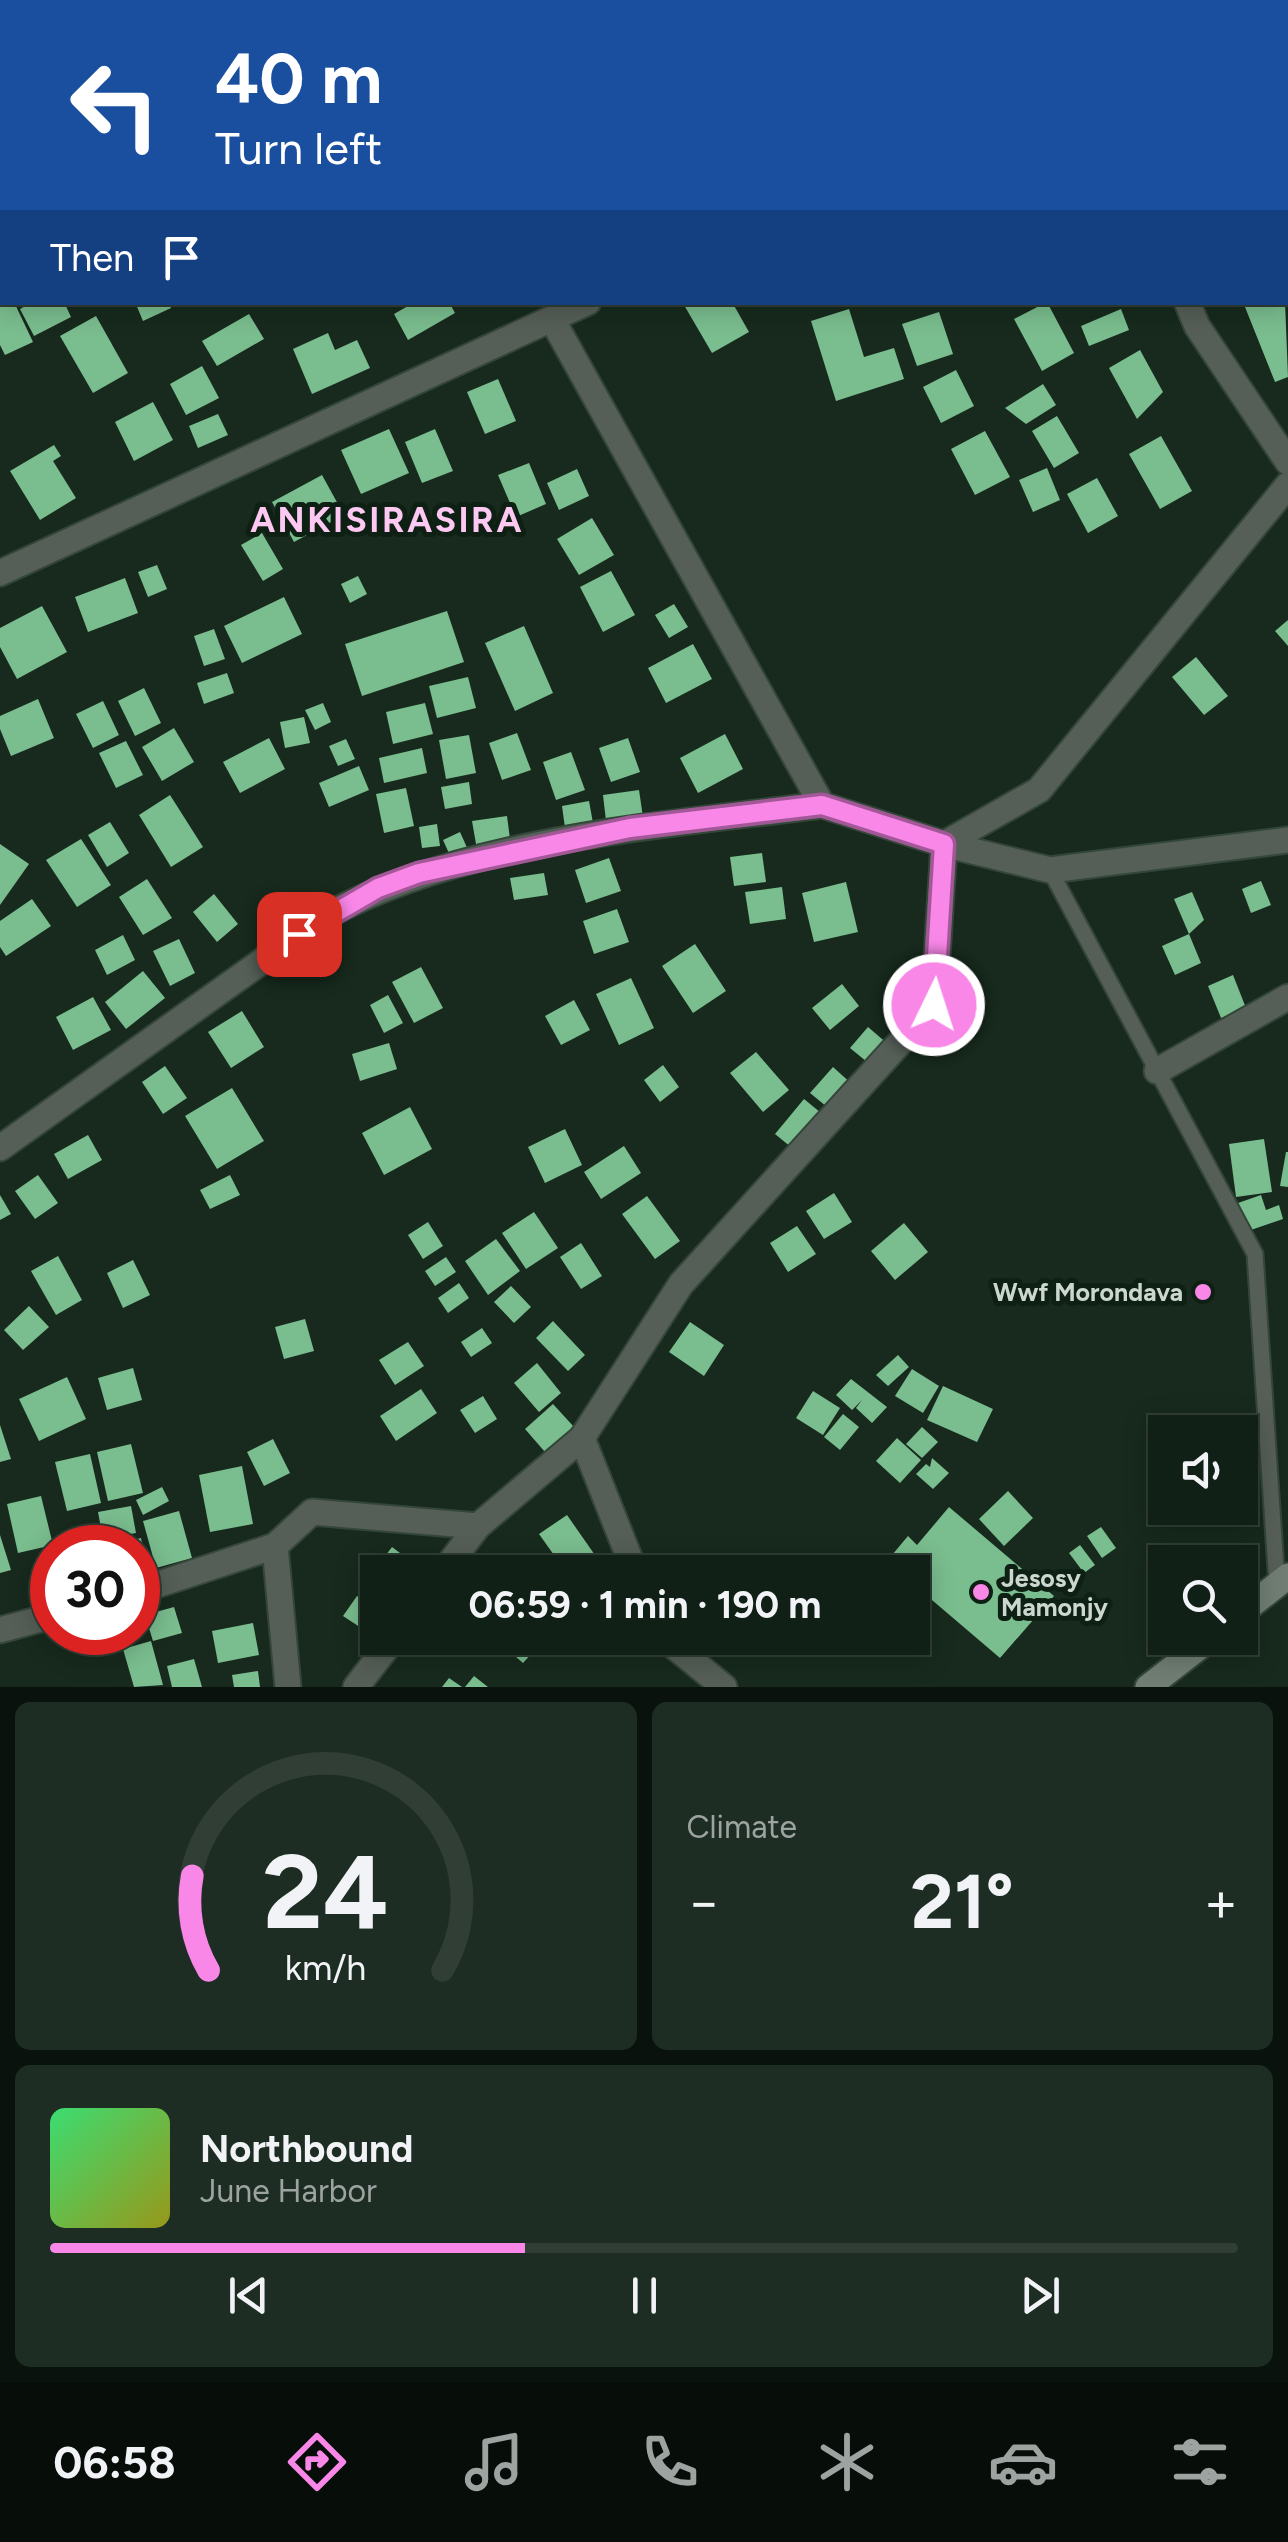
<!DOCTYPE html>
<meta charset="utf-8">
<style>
:root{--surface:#112016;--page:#1e2d23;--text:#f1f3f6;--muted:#9ca3a1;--line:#303e35;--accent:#f987e8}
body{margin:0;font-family:Figtree,sans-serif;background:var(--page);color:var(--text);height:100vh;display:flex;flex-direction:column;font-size:38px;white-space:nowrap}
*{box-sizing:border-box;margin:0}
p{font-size:32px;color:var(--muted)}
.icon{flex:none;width:55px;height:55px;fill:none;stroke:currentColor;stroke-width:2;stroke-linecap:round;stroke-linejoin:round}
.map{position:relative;height:1687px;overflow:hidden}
.panel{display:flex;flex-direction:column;gap:15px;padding:15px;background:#09120c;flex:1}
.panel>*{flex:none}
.banner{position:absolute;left:0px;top:0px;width:1290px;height:305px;box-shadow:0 5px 25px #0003,0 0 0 2px var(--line);background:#1a4fa0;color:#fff;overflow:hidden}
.fabs{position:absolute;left:1148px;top:1415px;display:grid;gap:20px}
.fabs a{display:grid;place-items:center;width:110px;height:110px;border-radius:0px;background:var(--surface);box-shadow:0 5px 25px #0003,0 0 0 2px var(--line);font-size:50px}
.speed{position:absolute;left:30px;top:1525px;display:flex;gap:20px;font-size:50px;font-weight:700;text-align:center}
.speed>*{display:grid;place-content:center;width:130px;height:130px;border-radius:50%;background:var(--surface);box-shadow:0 5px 25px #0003,0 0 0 2px var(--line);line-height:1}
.speed .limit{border:15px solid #d22;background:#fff;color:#111}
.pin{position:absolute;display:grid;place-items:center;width:85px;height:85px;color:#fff;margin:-42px;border-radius:20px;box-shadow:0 5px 15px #0006}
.me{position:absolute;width:110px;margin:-55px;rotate:4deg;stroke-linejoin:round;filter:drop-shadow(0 0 8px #0008)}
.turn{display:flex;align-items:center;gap:35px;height:210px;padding:0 50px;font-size:45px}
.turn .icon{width:130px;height:130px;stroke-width:2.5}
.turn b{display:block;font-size:70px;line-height:85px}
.then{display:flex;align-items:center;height:95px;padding:0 50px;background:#0003;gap:20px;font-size:38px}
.big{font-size:75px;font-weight:700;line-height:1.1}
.panel .card{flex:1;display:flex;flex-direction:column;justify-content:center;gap:15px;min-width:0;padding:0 35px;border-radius:15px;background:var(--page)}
.panel .dial{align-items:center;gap:0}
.dial svg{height:260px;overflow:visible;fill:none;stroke:var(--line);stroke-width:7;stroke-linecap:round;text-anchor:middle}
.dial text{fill:var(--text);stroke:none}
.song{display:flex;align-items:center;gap:30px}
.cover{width:120px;height:120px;border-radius:15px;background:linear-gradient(135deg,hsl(140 70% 55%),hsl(60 70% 35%))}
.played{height:10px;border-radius:5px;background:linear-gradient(90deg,var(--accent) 40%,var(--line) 40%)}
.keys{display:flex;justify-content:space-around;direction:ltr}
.heat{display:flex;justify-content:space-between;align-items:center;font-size:55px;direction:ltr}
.panel .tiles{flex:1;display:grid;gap:15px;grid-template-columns:1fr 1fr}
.card:last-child{grid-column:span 2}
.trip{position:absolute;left:360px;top:1555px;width:570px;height:100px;border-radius:0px;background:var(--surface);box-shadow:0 5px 25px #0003,0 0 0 2px var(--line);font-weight:700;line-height:100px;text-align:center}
.menu{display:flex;height:160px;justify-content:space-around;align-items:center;background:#070d09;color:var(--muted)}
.menu .icon{width:70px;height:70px}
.menu .active{color:var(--accent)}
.menu b{font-size:45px;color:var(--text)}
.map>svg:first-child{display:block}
.green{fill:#00411f}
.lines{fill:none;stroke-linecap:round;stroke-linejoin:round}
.stream{stroke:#3f8155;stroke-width:9}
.building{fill:#7abd8e}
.service-casing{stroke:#344639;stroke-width:19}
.minor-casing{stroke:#344639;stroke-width:29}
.secondary-casing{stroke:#344639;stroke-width:29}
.service{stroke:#555e57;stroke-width:15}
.minor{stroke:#555e57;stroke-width:25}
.secondary{stroke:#707e73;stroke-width:25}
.route-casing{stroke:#a25897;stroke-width:25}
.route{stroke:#f987e8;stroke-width:18}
.poi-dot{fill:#f987e8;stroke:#0d2013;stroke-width:4}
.labels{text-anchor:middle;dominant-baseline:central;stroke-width:10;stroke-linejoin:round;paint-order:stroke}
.poi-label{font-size:25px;font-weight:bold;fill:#ccd8cf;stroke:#0d2013;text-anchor:end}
.district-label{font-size:35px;font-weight:bold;letter-spacing:2.5px;fill:#fdc9f3;stroke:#0d2013}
</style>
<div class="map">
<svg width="1288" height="1687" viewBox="0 0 1288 1687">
<rect width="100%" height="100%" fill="#172a1d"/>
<!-- green -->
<polygon class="green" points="0,0 134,0 2,2 0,137"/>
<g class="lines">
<!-- stream -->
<g class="stream">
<polyline points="133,2 134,0"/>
<polyline points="0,137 2,134"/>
</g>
</g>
<!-- building -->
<g class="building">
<polygon points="0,302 14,302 33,342 5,355 0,345"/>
<polygon points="33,302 64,302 71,317 34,336 20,309"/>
<polygon points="135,302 168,302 171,308 143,321"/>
<polygon points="415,302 449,302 455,313 408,340 394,314"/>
<polygon points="689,302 732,302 749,332 712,353 684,305"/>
<polygon points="1047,302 1074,353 1042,371 1014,319"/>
<polygon points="1243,302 1285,302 1288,377 1275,382"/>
<polygon points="849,309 864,357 894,348 904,379 836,401 811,321"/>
<polygon points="1121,309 1129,330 1089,346 1081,326"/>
<polygon points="939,312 953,354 917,366 902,324"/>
<polygon points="249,314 264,339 217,366 202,341"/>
<polygon points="96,316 128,373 93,393 60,336"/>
<polygon points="328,333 335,350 357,340 370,368 312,394 293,349"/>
<polygon points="1140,350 1163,392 1137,419 1109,368"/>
<polygon points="202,366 219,398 186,415 170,384"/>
<polygon points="956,370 974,406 941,423 923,387"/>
<polygon points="498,379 516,421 485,434 467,392"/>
<polygon points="1043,384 1056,405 1026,424 1005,408"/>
<polygon points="153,402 173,440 134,461 115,422"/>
<polygon points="218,414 228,435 198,448 189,426"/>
<polygon points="1057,416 1079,453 1054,468 1032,431"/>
<polygon points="389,429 409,473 361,494 341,450"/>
<polygon points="435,429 453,471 422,483 405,442"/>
<polygon points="985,431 1010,477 975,495 951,449"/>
<polygon points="1161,436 1192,491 1160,509 1129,454"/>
<polygon points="54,445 61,456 53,461 76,498 40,520 10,471"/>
<polygon points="529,463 546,504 516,517 498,475"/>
<polygon points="1047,468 1060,500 1033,512 1019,480"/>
<polygon points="577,469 589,496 559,510 547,483"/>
<polygon points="322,475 344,515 294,542 272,502"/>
<polygon points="1097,478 1118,516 1088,533 1067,494"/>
<polygon points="592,518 614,555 579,575 557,539"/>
<polygon points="262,533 283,569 263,581 241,545"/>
<polygon points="157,565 167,589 148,597 138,572"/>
<polygon points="611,571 635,615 603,632 580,587"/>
<polygon points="358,576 367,594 350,603 341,584"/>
<polygon points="125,578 138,613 88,632 75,597"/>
<polygon points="284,597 302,634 242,663 224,626"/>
<polygon points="674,604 688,627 669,638 655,615"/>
<polygon points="42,606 67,652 17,679 0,647 0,628"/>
<polygon points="447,611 464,662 362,696 345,644"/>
<polygon points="1288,620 1288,646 1275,631"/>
<polygon points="524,626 553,693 515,711 485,643"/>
<polygon points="214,629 225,659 204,666 194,636"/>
<polygon points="693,644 712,679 666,703 648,668"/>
<polygon points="1196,657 1228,696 1204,715 1172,677"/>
<polygon points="227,673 234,693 204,704 197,683"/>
<polygon points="468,677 476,708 437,718 429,686"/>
<polygon points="144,688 161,723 135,736 118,701"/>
<polygon points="38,699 54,738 11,756 0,729 0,716"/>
<polygon points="103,701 119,735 93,748 76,714"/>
<polygon points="323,703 331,722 315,730 305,710"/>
<polygon points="425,703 433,734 393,744 386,712"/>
<polygon points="304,717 310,743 285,748 280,722"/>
<polygon points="174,728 194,762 162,781 142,747"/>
<polygon points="517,733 531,770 502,780 489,743"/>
<polygon points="725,734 743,769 698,793 680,758"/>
<polygon points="469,735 476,773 446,779 439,740"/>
<polygon points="269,738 285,769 240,793 223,762"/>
<polygon points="628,738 640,772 611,782 599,748"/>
<polygon points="346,739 355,759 338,766 329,746"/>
<polygon points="126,741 143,775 116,788 99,753"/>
<polygon points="422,748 427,773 384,783 379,758"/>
<polygon points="571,752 585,790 556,800 543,762"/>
<polygon points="359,766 369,790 329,807 319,783"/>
<polygon points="469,782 472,804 445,809 441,787"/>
<polygon points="406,788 414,826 384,833 376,794"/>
<polygon points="639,790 643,817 606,821 603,795"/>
<polygon points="170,795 203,847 171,867 139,815"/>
<polygon points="589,801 593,823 565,828 562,806"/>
<polygon points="507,816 510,839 476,844 472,821"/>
<polygon points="110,822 129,853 107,867 88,835"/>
<polygon points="437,824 440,846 422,848 419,827"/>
<polygon points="460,832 469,852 452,860 443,840"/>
<polygon points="81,839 111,885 77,907 46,860"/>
<polygon points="0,844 29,864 0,905"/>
<polygon points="762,853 766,882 734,886 730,857"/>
<polygon points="609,858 621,891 586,903 575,870"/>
<polygon points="544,873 548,895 514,900 510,878"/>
<polygon points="147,879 172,918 143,935 119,897"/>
<polygon points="1261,881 1271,905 1251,913 1242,889"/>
<polygon points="846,882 858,932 814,942 802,893"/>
<polygon points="782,887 786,919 750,924 745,892"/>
<polygon points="1192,892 1204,920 1189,934 1174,899"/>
<polygon points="214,894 238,924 217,942 193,912"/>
<polygon points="32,899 51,926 6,956 0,947 0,921"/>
<polygon points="617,909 629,942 594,954 583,921"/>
<polygon points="1189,934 1201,963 1175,975 1162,946"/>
<polygon points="123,935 135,960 107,975 95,950"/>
<polygon points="179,939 195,973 170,986 153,951"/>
<polygon points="695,944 726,991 693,1013 662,966"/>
<polygon points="421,967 443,1008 414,1023 392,982"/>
<polygon points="143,971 165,998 126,1029 105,1002"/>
<polygon points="1233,975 1246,1008 1221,1018 1208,986"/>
<polygon points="631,978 654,1028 619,1045 596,994"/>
<polygon points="842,984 859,1006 830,1030 812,1008"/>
<polygon points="388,995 403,1023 384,1033 370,1005"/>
<polygon points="93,997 111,1030 73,1050 56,1017"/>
<polygon points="574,1000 590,1030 561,1045 545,1016"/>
<polygon points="242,1011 264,1047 231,1068 208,1032"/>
<polygon points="868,1027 889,1045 872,1066 850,1048"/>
<polygon points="389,1043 397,1069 360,1081 352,1054"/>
<polygon points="756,1052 789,1090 763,1112 730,1073"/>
<polygon points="663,1065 679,1087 660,1102 644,1080"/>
<polygon points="165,1066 187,1098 163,1114 142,1082"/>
<polygon points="833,1067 854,1086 832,1111 810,1093"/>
<polygon points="232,1088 264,1141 217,1169 185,1116"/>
<polygon points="804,1099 826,1117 797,1152 775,1134"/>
<polygon points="410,1107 432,1149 384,1175 362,1133"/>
<polygon points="565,1129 582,1165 545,1183 528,1147"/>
<polygon points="88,1135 102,1160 68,1179 54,1154"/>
<polygon points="1264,1139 1272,1192 1236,1197 1229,1144"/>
<polygon points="624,1146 641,1173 601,1199 584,1172"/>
<polygon points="1286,1152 1288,1152 1288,1187 1280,1186"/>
<polygon points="38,1175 58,1203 35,1219 15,1191"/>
<polygon points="230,1175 240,1195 210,1209 200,1190"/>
<polygon points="834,1193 852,1222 824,1239 806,1211"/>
<polygon points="0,1195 11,1214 0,1220"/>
<polygon points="1261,1195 1266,1210 1279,1205 1283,1219 1248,1231 1238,1203"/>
<polygon points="647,1196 680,1241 655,1259 622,1214"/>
<polygon points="534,1212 558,1248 526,1269 502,1233"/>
<polygon points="428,1222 443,1246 423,1259 408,1235"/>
<polygon points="904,1223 928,1252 895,1280 871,1251"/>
<polygon points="797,1226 816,1254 788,1272 770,1243"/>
<polygon points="496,1239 520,1271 488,1295 465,1261"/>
<polygon points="581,1243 602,1276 581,1289 560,1257"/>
<polygon points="58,1256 82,1300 56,1315 31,1271"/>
<polygon points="446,1257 456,1272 435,1286 425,1271"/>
<polygon points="133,1260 150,1295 123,1308 107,1273"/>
<polygon points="459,1283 469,1298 448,1313 438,1298"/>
<polygon points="511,1286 531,1307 514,1323 494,1302"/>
<polygon points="29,1306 49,1327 23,1350 4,1330"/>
<polygon points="305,1319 314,1351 284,1359 275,1327"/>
<polygon points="553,1321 585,1355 568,1371 536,1338"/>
<polygon points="690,1322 724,1345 704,1376 669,1352"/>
<polygon points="482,1328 492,1343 471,1357 461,1342"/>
<polygon points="408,1342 424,1366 395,1385 379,1360"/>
<polygon points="898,1355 909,1367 888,1386 876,1375"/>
<polygon points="537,1363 561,1393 539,1412 514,1383"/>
<polygon points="133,1368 142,1400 107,1410 98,1378"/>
<polygon points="912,1369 939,1386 923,1413 895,1396"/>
<polygon points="67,1377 86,1419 39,1441 19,1399"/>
<polygon points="851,1379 887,1407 872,1423 856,1408 862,1400 852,1410 836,1395"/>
<polygon points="943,1386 993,1409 977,1442 927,1420"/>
<polygon points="421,1389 437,1413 396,1441 380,1416"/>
<polygon points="813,1391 840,1408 823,1435 796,1418"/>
<polygon points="483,1396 497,1419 475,1433 460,1410"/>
<polygon points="553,1404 574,1427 545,1452 525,1429"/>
<polygon points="843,1414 859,1427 840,1450 824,1437"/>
<polygon points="1203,1414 1214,1432 1174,1432"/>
<polygon points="0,1425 11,1459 0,1462"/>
<polygon points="922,1427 938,1442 922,1458 906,1444"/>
<polygon points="897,1438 921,1460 900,1483 876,1461"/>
<polygon points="1165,1438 1165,1477 1147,1449"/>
<polygon points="273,1439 290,1473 264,1486 247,1452"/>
<polygon points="131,1444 143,1493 108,1501 97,1452"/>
<polygon points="90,1454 101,1503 67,1511 55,1462"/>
<polygon points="932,1458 949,1473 933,1489 916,1474 926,1464 930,1467"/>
<polygon points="242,1466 253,1524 210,1532 199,1475"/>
<polygon points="162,1487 169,1501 143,1515 136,1500"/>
<polygon points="1008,1491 1033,1518 1004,1546 979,1519"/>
<polygon points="41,1496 53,1545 18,1553 7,1504"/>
<polygon points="131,1506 136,1533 103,1539 98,1512"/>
<polygon points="949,1507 1054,1596 1000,1658 912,1583 912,1572 900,1572 887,1561 908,1536 917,1545"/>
<polygon points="1184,1508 1220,1508 1197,1527"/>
<polygon points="179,1511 192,1558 156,1568 143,1521"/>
<polygon points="567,1515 597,1558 576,1572 566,1572 539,1534"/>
<polygon points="1101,1527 1116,1548 1102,1558 1087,1536"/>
<polygon points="0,1535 11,1570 0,1573"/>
<polygon points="141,1538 147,1572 138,1574 138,1548 99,1548"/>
<polygon points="1080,1545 1095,1565 1084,1573 1069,1553"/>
<polygon points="392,1547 420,1568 416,1572 378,1572 378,1596 363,1585"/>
<polygon points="482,1554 500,1572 463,1572"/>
<polygon points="708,1556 722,1572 688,1572"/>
<polygon points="357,1596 378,1610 378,1639 343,1616"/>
<polygon points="174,1607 182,1633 153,1641 145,1615"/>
<polygon points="253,1623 259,1655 218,1663 212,1631"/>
<polygon points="494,1638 546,1638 523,1663"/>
<polygon points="730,1638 753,1638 741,1649"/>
<polygon points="844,1638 865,1638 855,1648"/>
<polygon points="151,1641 163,1685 134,1687 123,1649"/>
<polygon points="194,1659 202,1687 172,1687 167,1666"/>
<polygon points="258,1671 260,1687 234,1687 232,1675"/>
<polygon points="474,1676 488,1687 465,1687"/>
<polygon points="449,1678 462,1687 442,1687"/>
</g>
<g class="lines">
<!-- service casing -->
<g class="service-casing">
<polyline id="service" points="1050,870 1255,1254 1277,1585"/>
</g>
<!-- minor casing -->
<g class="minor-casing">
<g id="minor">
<polyline points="685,2 688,0"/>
<polyline points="1173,2 1180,0"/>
<polyline points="1187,302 1197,326 1288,462"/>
<polyline points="553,321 822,805 944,844 1039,790 1288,485"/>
<polyline points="0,573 588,302"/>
<polyline points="1157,1071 1288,997"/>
<path d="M0 1148 324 917C469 838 660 826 822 805"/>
<polyline points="275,1546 288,1687"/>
<polyline points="443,1572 478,1526 582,1438"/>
<polyline points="635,1572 582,1438 681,1284 934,1005 944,844 1050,870 1288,840"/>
<polyline points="138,1591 275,1546 312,1512 478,1526"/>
<polyline points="0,1630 52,1616"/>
<polyline points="664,1638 724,1687"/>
<polyline points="356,1687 394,1638"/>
</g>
</g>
<!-- secondary casing -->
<g class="secondary-casing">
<g id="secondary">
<polyline points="1240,1614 1288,1576"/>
<polyline points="1148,1687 1211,1638"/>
</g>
</g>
<!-- service -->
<use href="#service" class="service"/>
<!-- minor -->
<use href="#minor" class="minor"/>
<!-- secondary -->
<use href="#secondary" class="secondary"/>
</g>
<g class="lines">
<!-- route casing -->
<g class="route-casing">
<polyline id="route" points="299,934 378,888 419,873 630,828 822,805 944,844 934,1005"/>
</g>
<!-- route -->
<use href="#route" class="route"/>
</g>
<!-- markers -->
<g class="poi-dot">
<circle cx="1203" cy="1292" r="10"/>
<circle cx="981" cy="1592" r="10"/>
</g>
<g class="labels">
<!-- poi labels -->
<g class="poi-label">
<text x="1183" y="1292">Wwf Morondava</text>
<text x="1001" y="1578" text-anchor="start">Jesosy<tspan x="1001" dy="29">Mamonjy</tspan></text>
</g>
<!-- district labels -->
<g class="district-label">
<text x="387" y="520">ANKISIRASIRA</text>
</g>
</g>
</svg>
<div class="fabs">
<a><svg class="icon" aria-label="sound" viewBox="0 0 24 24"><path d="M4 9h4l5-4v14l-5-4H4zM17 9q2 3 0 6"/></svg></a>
<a><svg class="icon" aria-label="search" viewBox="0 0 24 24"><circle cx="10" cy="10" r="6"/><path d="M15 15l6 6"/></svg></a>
</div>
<div class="speed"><div class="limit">30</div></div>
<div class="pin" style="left:299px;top:934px;background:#d93025"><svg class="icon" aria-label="arrive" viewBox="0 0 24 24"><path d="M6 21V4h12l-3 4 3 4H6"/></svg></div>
<svg class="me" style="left:934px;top:1005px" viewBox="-20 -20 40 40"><circle r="17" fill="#f987e8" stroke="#fff" stroke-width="3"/><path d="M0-11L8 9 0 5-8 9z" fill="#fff"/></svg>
<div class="trip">06:59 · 1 min · 190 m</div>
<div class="banner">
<div class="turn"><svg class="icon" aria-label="left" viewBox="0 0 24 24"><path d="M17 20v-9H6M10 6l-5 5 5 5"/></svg><div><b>40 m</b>Turn left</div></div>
<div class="then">Then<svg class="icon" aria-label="arrive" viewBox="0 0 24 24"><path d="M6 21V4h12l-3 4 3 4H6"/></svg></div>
</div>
</div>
<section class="panel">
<div class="tiles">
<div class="card dial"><svg viewBox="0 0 100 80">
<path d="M14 69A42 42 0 1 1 86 69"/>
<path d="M14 69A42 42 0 0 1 9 40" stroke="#f987e8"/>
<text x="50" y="56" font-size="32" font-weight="700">24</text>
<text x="50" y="72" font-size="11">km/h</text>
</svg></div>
<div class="card"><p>Climate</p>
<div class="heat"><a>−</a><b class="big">21°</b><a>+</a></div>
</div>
<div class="card">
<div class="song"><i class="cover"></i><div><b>Northbound</b><p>June Harbor</p></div></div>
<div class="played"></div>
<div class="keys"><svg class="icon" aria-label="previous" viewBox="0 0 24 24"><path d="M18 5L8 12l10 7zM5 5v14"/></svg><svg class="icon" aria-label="pause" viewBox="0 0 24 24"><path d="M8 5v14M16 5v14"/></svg><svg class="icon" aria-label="next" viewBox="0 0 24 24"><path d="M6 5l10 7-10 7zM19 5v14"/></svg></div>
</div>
</div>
</section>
<nav class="menu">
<b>06:58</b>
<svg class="icon active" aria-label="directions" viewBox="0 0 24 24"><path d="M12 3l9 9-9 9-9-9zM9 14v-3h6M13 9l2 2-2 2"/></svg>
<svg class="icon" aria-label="music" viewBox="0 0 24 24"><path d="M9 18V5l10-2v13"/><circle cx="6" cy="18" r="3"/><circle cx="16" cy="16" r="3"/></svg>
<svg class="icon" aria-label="phone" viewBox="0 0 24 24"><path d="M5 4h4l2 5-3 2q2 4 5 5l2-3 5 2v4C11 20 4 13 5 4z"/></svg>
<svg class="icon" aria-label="climate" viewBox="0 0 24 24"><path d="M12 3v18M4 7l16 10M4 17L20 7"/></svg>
<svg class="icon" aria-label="car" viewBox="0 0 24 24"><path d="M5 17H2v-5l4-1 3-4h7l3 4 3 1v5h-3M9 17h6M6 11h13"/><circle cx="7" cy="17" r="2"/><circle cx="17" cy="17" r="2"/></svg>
<svg class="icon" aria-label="filters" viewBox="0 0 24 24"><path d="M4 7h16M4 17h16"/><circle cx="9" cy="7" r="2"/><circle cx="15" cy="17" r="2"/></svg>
</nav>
